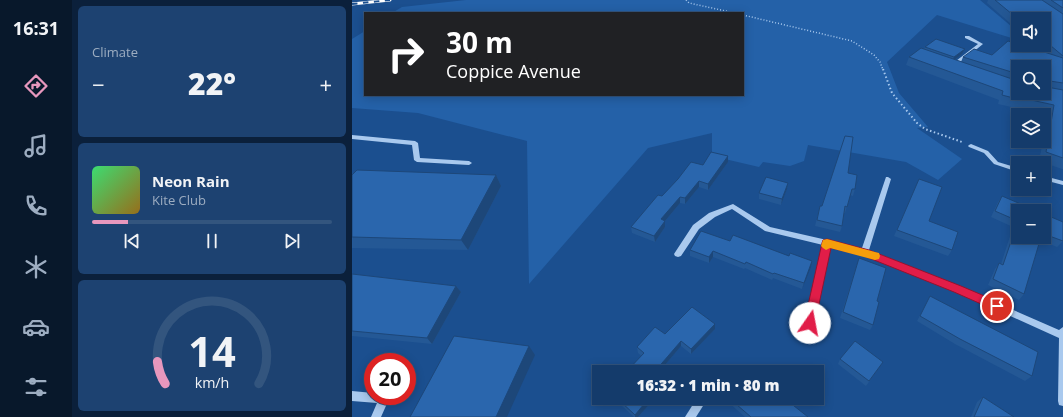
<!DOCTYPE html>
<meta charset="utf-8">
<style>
:root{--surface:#143b6b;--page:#1d4271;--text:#f1f3f6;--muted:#9dadc1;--line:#33557e;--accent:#e797bd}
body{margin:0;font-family:"Open Sans",sans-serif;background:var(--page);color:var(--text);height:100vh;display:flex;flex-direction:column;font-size:15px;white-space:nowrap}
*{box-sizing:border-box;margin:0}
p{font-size:13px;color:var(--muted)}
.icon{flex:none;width:22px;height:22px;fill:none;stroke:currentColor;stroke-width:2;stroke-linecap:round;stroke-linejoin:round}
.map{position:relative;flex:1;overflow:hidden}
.drawer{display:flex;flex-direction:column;gap:6px;padding:6px;background:#0b203b;width:280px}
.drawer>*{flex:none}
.banner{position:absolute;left:12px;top:12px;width:380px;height:84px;border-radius:0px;box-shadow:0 2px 10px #0003,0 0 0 1px var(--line);background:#202124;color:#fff;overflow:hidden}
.buttons{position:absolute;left:659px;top:12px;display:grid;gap:8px}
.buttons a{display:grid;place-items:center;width:40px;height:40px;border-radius:0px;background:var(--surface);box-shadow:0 2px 10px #0003,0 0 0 1px var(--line);font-size:20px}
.speed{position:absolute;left:12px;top:353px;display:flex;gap:8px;font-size:20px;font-weight:700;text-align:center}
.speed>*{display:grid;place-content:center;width:52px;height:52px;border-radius:50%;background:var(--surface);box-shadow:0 2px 10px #0003,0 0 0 1px var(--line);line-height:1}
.speed .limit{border:6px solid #d22;background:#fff;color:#111}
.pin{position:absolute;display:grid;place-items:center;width:34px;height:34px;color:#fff;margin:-17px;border:2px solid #fff;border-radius:50%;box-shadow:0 1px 4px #0007}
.me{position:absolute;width:44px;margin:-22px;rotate:12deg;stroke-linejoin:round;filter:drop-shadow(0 0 3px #0008)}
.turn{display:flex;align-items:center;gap:14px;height:84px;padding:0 16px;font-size:18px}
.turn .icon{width:52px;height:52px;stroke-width:2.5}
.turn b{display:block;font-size:28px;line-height:34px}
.big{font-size:30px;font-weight:800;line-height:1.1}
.drawer .tile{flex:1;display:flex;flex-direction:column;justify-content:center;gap:6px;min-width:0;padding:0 14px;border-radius:6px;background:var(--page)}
.drawer .dial{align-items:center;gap:0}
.dial svg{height:104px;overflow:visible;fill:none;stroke:var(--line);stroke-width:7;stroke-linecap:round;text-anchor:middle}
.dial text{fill:var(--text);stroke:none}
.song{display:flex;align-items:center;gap:12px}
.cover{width:48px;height:48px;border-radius:6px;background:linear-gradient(135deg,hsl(140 70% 55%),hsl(40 70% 35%))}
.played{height:4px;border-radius:2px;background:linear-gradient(90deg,var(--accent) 15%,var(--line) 15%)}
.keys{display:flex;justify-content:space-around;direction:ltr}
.heat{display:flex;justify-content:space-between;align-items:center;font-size:22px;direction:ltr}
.trip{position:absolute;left:240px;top:365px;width:232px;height:40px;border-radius:0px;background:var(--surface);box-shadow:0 2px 10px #0003,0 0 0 1px var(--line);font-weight:800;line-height:40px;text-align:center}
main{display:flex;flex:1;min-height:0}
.tab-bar{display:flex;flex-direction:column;width:72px;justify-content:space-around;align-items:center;background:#08182b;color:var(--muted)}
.tab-bar .icon{width:28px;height:28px}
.tab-bar .current{color:var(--accent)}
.tab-bar b{font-size:18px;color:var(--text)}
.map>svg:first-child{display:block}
.green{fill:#2461a8}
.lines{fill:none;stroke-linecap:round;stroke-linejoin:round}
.path-far1{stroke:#a9c9ee;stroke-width:1.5;stroke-dasharray:1 2;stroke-linecap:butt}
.path{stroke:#a9c9ee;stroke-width:2;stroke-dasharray:1.5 2.5;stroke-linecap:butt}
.minor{fill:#a9c9ee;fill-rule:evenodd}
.rail-casing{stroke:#fff;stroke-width:3}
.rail{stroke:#1b4f8f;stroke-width:2;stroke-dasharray:5.5;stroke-linecap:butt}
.wall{fill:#245895;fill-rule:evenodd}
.shaded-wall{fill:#1d4779}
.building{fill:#2a66ad;stroke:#1d4779}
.route{fill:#e11d48;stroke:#92132f}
.slow{fill:#f59e0b}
</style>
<main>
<nav class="tab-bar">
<b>16:31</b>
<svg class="icon current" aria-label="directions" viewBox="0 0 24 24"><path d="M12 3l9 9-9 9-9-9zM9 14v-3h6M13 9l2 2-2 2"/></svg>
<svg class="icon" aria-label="music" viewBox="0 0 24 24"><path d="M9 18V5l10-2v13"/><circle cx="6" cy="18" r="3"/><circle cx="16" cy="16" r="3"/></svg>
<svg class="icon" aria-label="phone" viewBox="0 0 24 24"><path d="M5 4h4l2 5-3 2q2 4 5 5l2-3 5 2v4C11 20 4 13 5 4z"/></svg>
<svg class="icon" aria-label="climate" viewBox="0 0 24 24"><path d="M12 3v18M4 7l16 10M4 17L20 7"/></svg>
<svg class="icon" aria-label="car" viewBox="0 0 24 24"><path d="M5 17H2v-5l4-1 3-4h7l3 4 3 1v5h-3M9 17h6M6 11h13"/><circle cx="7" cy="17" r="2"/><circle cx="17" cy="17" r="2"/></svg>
<svg class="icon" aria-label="filters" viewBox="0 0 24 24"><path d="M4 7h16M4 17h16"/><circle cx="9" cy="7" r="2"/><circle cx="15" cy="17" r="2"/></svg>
</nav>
<section class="drawer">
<div class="tile"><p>Climate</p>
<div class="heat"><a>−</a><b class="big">22°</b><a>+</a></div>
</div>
<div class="tile">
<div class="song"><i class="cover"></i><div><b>Neon Rain</b><p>Kite Club</p></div></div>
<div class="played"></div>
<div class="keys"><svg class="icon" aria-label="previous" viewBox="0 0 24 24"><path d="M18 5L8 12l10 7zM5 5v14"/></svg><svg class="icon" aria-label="pause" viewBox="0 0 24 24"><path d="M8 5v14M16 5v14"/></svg><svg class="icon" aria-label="next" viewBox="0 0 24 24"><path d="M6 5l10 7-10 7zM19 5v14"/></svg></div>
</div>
<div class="tile dial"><svg viewBox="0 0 100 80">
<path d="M14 69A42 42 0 1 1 86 69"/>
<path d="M14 69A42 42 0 0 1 8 52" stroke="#e797bd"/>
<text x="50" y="56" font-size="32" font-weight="700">14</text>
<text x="50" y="72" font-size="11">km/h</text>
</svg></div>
</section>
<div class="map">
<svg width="711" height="417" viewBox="0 0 711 417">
<rect width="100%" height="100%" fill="#1b4f8f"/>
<!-- green -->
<polygon class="green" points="114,0 628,0 666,32 666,40 585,15 535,62 547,93 576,127 565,128 610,159 586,180 554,162 456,145 452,161 438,166 411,162 407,167 360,156 360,133 296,148 177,284 175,141 66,113 0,108 0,39 13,31 13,95 391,95 391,13 40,13 50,7"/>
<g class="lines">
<!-- path-far1 -->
<g class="path-far1">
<polyline points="334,0 337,3 383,13"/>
<polyline points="391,15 500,41 522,55 528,62 531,70"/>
</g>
<!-- path -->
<polyline class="path" points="531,69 540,93 565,123 573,129 610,142"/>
<!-- minor -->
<g class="minor">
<polygon points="613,36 617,36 631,44 604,66 600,66 600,64 626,44 613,38"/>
<polygon points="0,135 63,141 66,143 68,158 117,161 120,163 117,165 65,162 62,160 60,145 0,139"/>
<polygon points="619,144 636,151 646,162 666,168 666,172 642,164 632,153 617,147 616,146 617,145"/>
<polygon points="692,176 711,181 711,185 692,180"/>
<polygon points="534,177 536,177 539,179 517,250 609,287 707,330 711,327 711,406 707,405 706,401 707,338 603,291 512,255 478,247 462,323 461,326 458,327 455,326 454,323 471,245 413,231 380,209 363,217 347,229 329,256 326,257 323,256 322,254 341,225 357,213 381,204 418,227 510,248"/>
<polygon points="0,391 21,393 21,396 36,396 37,399 29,417 19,417 25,403 0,401"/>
<polygon points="345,398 356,398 344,417 333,417"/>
</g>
<!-- rail casing -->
<g class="rail-casing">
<polyline id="rail" points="0,4 38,0"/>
</g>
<!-- rail -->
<use href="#rail" class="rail"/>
</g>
<!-- wall -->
<g class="wall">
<path d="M636 0H711V169H710L687 161 691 141H692V136L696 113 665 107 664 108 646 104 647 100 554 65 557 57 572 49 573 47 613 49 610 54 603 60 609 62 611 57 691 51 683 45H692V19H666V30L635 3ZM666 67 692 93H666Z"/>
<polygon points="376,156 376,162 356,190 347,187 333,204 328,203 313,221 313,227 303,242 280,233 279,227 351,165"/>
<polygon points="496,173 503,189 501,196 498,195 493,213 492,213 490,226 488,232 463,226 468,206 470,206"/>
<polygon points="0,175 144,175 149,186 116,250 0,248"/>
<polygon points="567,179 577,221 600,250 596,256 542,236"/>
<polygon points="436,183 435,189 429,205 407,199 407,193"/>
<polygon points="650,196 685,211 666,237 692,237 692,214 711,241 705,247 688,240 672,294 667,300 636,285 643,269 647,263 649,264 661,227 639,217 646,202"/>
<polygon points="378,241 437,256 460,261 450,289 421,278 420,280 393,268 392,269 361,257 357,263 338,256 338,250"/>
<polygon points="507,258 525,301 521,325 518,330 488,318"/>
<polygon points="0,274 104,286 109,292 80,344 0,336"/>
<polygon points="578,296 680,376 673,381 603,344 565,321 575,302"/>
<polygon points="363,324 363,329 339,354 329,346 307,372 286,353 285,347 313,334"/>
<polygon points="488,359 531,362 514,386 486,364"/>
<polygon points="631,397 662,417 619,417 625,402"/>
<polygon points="303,398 286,417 282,417 268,404 267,400"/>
<polygon points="376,398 432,398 456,417 393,417 376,402"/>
</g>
<!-- shaded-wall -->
<g class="shaded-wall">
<polygon points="613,49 610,54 600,62 602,57"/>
<polygon points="376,156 376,162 356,190 356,184"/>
<polygon points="144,175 149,186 116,250 109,240"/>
<polygon points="347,181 347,187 333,204 333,198"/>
<polygon points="436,183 435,189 429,205 430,199"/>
<polygon points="328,197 328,203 313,221 313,227 303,242 302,236 309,219"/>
<polygon points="361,251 361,257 357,263 357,257"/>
<polygon points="460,261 459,267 450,289 452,283"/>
<polygon points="104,286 109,292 80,344 75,338"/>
<polygon points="363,324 363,329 339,354 339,349"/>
<polygon points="329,341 329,346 307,372 304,370"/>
<polygon points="177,346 183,355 155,417 144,417"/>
<polygon points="297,398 303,398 286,417 283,417 283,415"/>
</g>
<!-- building -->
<g class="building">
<polygon points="643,0 690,0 711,14 711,56 692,40 692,19 666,19"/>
<polygon points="699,0 711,0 711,8"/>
<polygon points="584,39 613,49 602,57 573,47"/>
<polygon points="656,41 666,44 666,45 670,45 711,58 711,83 698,81 693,84 695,87 711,90 711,158 694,152 702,105 670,98 669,100 650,95 651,91 557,57 569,48 666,81 666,93 692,93 692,67 666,67 666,74 611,57 622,49 640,55"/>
<polygon points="493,136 501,137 496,173 505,175 503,189 500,189 495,207 493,206 490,226 465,220 468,206 470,206"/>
<polygon points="359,152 376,156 356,184 347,181 333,198 328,197 309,219 313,221 302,236 279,227 306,195 310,196 326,179 339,162 351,165"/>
<polygon points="5,170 144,175 109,240 0,237 0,175"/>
<polygon points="414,177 436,183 430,199 407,193"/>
<polygon points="567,179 590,187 577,221 606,232 600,250 545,230"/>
<polygon points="650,196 685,211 666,211 666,237 689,237 672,294 641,279 647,263 651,265 666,221 643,211"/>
<polygon points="692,214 711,222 711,241 692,234"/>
<polygon points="349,231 378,241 381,235 437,256 438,253 460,261 452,283 422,273 421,274 394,262 393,264 361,251 357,257 338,250"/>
<polygon points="507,258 534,268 525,301 527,302 521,325 491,312"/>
<polygon points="0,274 104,286 75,338 0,331"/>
<polygon points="578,296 686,352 680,376 608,339 568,316"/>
<polygon points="340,307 363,324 339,349 329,341 304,370 307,372 274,372 292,353 285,347 303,327 313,334"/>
<polygon points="102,336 177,346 144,417 58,417"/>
<polygon points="503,341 531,362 517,381 488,359"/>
<polygon points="631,397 662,417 622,417"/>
<polygon points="268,398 297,398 283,415 267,400"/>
<polygon points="377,398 432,398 456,417 399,417"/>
</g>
<!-- route -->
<polygon class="route" points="475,239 517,250 609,286 649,303 650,306 649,310 645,311 602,292 512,256 479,248 463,323 462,327 458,328 454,327 452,323 470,243 471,240"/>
<!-- slow -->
<polygon class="slow" points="475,239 523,252 527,253 528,256 527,259 523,260 478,248 474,250 471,248 469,246 471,240"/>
</svg>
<div class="buttons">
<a><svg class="icon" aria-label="sound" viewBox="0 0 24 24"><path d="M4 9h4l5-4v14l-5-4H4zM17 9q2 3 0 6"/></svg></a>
<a><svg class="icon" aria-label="search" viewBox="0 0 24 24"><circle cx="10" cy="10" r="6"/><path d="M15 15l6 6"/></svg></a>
<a><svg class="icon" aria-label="layers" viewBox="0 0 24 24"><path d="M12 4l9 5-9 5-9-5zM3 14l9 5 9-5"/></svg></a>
<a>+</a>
<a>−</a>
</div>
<div class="speed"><div class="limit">20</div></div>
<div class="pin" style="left:645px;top:306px;background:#d93025"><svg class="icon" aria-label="arrive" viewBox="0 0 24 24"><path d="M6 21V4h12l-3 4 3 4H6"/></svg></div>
<svg class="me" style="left:458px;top:323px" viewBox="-20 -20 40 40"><circle r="19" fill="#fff"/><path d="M0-13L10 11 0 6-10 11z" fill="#e11d48"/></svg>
<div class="trip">16:32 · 1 min · 80 m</div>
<div class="banner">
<div class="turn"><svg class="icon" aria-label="right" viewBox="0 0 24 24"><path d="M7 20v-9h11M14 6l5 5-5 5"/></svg><div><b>30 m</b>Coppice Avenue</div></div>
</div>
</div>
</main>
